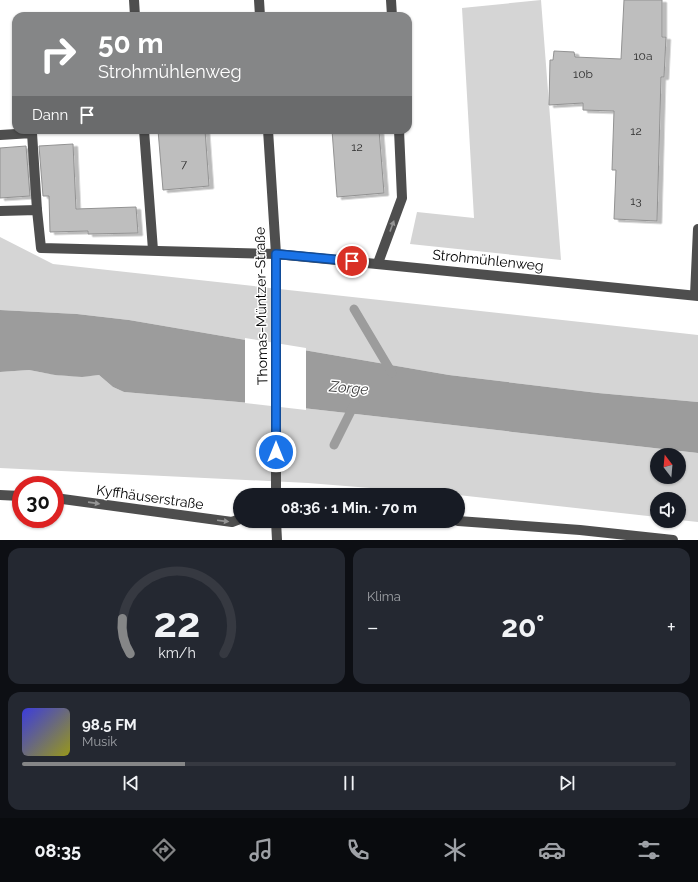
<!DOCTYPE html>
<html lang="de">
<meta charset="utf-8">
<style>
:root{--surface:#171b24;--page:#242831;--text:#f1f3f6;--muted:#9ea1a6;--line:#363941;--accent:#858687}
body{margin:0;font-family:Raleway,sans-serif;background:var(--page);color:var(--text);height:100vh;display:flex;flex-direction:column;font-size:15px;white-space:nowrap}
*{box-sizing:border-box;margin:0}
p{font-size:13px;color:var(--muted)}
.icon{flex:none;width:22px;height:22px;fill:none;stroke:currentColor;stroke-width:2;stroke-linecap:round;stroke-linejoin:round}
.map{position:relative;height:540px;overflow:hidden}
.details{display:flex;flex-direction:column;gap:8px;padding:8px;background:#0d0f14;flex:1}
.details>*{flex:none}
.guide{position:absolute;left:12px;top:12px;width:400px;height:122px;border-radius:12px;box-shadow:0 1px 3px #0004;background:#858687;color:#fff;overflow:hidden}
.needle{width:26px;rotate:344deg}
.controls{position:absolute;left:650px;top:448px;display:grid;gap:8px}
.controls a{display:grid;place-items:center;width:36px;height:36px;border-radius:50%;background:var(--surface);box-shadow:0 1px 3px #0004;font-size:20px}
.speed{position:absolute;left:12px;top:476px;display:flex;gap:8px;font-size:20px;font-weight:700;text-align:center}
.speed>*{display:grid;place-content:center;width:52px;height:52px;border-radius:50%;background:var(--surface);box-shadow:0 1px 3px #0004;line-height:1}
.speed .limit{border:6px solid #d22;background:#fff;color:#111}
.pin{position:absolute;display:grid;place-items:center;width:34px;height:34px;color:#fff;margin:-17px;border:2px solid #fff;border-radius:50%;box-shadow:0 1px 4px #0007}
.me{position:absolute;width:44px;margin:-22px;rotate:0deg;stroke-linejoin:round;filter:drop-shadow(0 0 3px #0008)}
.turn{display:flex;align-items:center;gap:14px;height:84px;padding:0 20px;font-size:18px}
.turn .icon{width:52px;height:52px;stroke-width:2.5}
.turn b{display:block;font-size:28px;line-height:34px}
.then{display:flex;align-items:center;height:38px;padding:0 20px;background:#0003;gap:8px;font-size:15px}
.big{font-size:30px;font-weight:700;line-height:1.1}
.details .widget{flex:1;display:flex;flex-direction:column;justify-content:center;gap:6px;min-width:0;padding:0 14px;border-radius:12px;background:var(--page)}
.details .dial{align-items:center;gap:0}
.dial svg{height:104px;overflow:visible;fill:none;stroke:var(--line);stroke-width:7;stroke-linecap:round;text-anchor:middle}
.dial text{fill:var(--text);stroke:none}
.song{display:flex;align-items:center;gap:12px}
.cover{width:48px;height:48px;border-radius:6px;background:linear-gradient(135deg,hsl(240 70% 55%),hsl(60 70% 35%))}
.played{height:4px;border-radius:2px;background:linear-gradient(90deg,var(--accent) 25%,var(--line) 25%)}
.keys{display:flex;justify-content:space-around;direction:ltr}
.heat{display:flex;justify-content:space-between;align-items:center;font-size:22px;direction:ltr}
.details .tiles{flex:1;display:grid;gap:8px;grid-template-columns:1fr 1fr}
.widget:last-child{grid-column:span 2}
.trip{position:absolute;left:233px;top:488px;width:232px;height:40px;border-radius:20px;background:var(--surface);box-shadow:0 1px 3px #0004;font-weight:700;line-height:40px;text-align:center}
.tabs{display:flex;height:64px;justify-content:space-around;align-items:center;background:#090b0e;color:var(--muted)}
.tabs .icon{width:28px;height:28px}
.tabs .current{color:var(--accent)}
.tabs b{font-size:18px;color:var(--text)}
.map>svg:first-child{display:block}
.green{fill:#d5d5d5;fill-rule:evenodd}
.water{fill:#9c9c9c}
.pier{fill:#fff}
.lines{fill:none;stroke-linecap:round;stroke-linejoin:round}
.stream{stroke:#9c9c9c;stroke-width:9}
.building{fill:#bebebe;stroke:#929292;filter:url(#shadow)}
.minor{stroke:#4e4e4e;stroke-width:10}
.oneway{fill:#959595}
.route-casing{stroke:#114b97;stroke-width:10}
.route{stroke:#1a73e8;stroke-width:7}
.labels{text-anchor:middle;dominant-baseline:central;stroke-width:3;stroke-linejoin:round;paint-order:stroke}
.number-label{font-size:12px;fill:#303030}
.street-label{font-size:14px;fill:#000;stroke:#fff}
.water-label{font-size:15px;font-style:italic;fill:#3d3d3d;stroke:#fff}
</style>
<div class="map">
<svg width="698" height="540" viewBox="0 0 698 540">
<defs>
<filter id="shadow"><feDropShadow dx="4.5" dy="2.5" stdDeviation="0" flood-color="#0004"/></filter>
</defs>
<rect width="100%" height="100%" fill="#fff"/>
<!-- green -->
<g class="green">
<polygon points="541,0 561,260 410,244 417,212 474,218 462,8"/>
<polygon points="0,237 53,264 698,335 698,402 598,393 449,375 129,320 77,314 0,310"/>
<path d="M29 370C53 375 75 378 99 375L113 387 124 392 285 406 698 453V522L679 520V499H657V517L458 495 308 483 0 468V372ZM657 455H679V477H657Z"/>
</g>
<!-- water -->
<polygon class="water" points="0,310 77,314 129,320 449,375 598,393 698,402 698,453 285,406 124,392 113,387 99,375 82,377 55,375 29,370 0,372"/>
<!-- pier -->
<polygon class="pier" points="245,338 306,348 306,410 245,403"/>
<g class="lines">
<!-- stream -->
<g class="stream">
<polyline points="354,309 392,373"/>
<polyline points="334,445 355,403"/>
</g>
</g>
<!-- building -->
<g class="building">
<polygon points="624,0 662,0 662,37 666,37 664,77 661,77 657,221 614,219 616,170 612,170 614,111 583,110 583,103 549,105 550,60 553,60 554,51 574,52 575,57 621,59"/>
<polygon points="158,130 205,130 209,186 163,190"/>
<polygon points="332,130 379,130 384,193 337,197"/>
<polygon points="73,144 76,209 136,207 138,233 88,234 88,231 50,232 49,196 43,196 39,146"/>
<polygon points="26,146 30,196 0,198 0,148"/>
</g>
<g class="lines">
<!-- minor -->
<g class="minor">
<polyline points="134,0 135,16"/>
<polyline points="259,0 260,16"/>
<polyline points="391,0 392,16"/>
<polyline points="144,130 153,250"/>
<polyline points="268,130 276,254 276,495"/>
<polyline points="0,135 32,133 37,210"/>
<polyline points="0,211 37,210 41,248 276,254 698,296"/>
<polyline points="378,263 402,198 399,130"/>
<polyline points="695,295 698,229"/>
<polyline points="0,495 21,496"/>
<polyline points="55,498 232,522 240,519"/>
<polyline points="276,521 277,540"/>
<polyline points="458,521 580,530 673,540"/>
</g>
</g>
<!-- one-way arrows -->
<defs><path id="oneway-solid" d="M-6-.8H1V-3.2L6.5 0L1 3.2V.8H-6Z"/></defs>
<g class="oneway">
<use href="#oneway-solid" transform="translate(392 226) rotate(-70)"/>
<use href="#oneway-solid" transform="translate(94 503) rotate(8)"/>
<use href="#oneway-solid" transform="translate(223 521) rotate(7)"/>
</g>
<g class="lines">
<!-- route casing -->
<g class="route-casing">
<polyline id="route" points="276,452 276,254 352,261"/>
</g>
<!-- route -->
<use href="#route" class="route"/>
</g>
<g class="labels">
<!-- number labels -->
<g class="number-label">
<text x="643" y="56">10a</text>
<text x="583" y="74">10b</text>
<text x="636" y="131">12</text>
<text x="357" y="147">12</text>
<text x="184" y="164">7</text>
<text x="636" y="201">13</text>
</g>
<!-- street labels -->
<g class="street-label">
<text transform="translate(488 260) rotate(6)">Strohmühlenweg</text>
<text transform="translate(261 306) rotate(-91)">Thomas-Müntzer-Straße</text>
<text transform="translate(150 497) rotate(8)">Kyffhäuserstraße</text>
</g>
<!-- water labels -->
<g class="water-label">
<text transform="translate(349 388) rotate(5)">Zorge</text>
</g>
</g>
</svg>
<div class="controls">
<a><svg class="needle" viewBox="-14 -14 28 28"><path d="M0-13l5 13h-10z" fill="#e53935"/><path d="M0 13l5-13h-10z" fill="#9ea1a6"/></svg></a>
<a><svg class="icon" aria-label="sound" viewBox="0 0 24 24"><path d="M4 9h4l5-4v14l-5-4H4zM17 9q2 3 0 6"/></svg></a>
</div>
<div class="speed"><div class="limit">30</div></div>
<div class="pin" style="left:352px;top:261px;background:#d93025"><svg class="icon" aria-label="arrive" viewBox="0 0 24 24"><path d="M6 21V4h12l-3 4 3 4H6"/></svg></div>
<svg class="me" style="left:276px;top:452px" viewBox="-20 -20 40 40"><circle r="17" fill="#1a73e8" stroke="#fff" stroke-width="3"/><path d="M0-11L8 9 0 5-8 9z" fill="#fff"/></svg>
<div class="trip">08:36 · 1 Min. · 70 m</div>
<div class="guide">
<div class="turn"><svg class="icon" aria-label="right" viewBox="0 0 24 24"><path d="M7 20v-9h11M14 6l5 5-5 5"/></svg><div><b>50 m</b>Strohmühlenweg</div></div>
<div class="then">Dann<svg class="icon" aria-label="arrive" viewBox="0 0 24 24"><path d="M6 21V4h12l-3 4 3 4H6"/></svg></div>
</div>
</div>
<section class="details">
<div class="tiles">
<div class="widget dial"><svg viewBox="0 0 100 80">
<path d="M14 69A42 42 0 1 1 86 69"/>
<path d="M14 69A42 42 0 0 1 8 42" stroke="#858687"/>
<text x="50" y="56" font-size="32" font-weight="700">22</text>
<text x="50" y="72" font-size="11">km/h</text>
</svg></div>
<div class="widget"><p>Klima</p>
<div class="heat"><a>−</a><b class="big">20°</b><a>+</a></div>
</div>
<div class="widget">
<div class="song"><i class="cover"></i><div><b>98.5 FM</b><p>Musik</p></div></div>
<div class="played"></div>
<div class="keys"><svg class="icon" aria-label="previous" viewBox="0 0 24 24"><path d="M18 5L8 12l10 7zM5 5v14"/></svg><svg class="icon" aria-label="pause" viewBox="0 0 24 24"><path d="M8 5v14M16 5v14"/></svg><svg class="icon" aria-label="next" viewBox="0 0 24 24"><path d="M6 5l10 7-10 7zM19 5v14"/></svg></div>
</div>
</div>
</section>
<nav class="tabs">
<b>08:35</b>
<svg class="icon current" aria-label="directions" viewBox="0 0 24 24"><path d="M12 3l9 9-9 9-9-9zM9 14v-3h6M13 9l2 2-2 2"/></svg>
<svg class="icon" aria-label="music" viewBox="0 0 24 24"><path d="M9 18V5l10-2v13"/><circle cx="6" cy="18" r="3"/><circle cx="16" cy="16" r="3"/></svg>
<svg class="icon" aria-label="phone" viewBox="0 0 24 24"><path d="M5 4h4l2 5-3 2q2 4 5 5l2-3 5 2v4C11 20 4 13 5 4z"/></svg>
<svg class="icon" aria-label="climate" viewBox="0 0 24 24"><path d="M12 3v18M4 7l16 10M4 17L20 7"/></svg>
<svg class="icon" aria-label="car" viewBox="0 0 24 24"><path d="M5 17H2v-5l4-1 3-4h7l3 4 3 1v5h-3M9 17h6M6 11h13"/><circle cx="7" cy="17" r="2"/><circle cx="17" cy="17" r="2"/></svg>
<svg class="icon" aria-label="filters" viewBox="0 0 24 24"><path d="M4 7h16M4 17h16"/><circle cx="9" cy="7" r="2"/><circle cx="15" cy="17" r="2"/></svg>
</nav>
